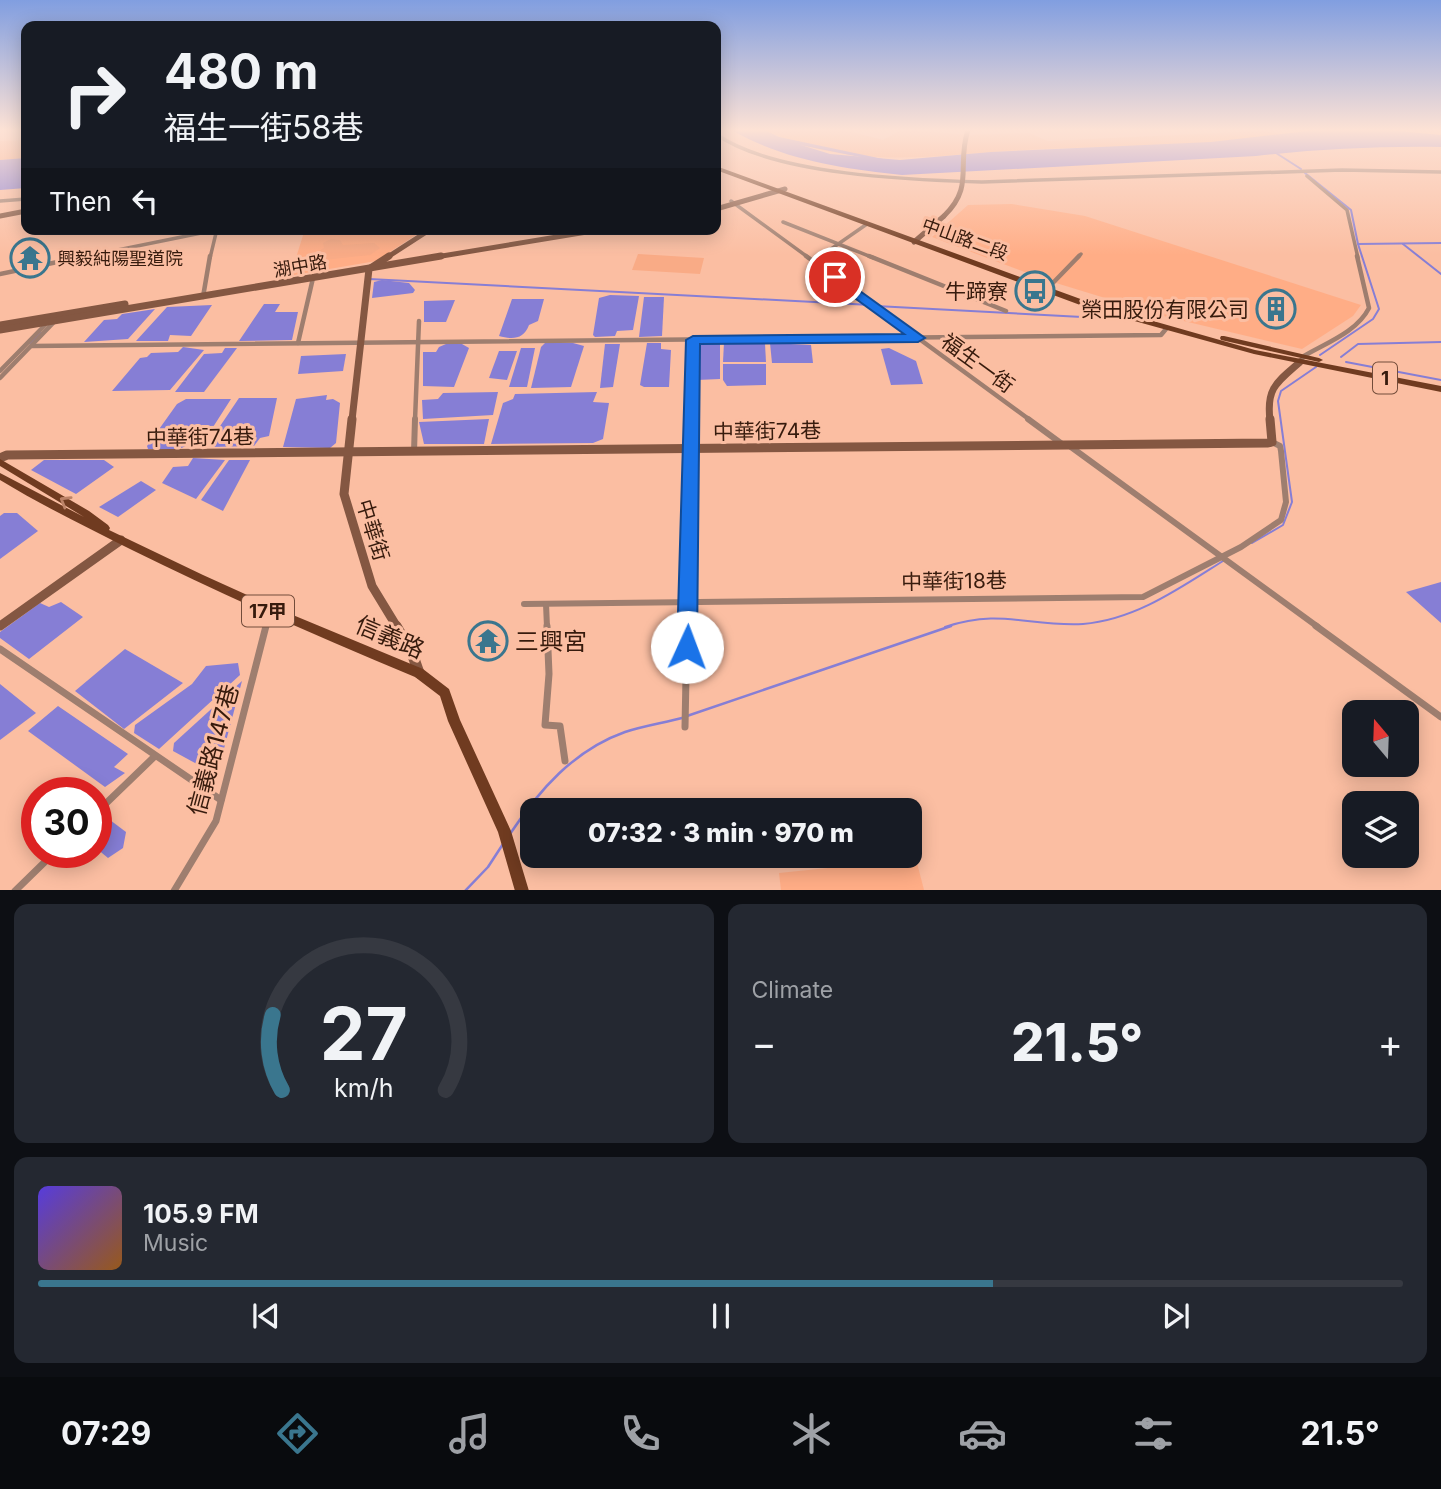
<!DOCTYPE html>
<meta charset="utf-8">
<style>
:root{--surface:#171b24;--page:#242831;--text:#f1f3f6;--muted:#9ea1a6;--line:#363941;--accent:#3a768e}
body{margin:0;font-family:Inter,"Noto Sans TC",sans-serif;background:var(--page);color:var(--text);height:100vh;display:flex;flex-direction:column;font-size:26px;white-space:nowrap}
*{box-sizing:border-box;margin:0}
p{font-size:23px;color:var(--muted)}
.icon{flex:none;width:38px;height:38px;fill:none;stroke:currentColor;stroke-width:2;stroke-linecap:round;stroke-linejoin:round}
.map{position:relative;height:890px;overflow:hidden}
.drawer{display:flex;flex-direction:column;gap:14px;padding:14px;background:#0d0f14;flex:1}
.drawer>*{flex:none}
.top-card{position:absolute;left:21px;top:21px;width:700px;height:214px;border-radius:14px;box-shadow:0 4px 18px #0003;background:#171b24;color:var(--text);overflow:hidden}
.needle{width:46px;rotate:341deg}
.buttons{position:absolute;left:1342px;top:700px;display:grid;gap:14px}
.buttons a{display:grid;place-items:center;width:77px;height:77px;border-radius:14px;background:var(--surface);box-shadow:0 4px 18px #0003;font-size:35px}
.speed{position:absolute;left:21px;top:777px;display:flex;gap:14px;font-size:35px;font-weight:700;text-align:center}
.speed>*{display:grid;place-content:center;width:91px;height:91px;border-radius:50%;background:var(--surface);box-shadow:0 4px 18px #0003;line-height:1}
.speed .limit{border:10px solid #d22;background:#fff;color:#111}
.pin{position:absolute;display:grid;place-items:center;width:60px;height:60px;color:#fff;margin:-30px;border:4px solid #fff;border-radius:50%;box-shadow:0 2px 7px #0007}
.me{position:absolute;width:77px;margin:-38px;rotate:2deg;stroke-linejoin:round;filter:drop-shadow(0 0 5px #0008)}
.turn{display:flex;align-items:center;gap:24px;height:147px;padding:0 28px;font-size:32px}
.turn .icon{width:91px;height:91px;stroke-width:2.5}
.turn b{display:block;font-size:49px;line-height:60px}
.then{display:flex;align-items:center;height:66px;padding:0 28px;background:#0003;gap:14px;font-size:26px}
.big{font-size:52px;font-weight:800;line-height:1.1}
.drawer .tile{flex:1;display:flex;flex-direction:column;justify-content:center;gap:10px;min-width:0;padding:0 24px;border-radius:14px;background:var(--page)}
.drawer .dial{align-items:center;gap:0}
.dial svg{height:182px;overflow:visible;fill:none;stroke:var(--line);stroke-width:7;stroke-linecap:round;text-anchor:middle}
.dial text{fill:var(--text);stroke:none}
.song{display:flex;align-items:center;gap:21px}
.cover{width:84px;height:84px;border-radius:10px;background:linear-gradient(135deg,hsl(250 70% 55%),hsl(30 70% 35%))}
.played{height:7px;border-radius:4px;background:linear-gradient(90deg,var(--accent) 70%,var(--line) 70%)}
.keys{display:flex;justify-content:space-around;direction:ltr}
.heat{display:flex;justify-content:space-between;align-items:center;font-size:38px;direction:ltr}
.drawer .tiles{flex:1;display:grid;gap:14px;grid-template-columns:1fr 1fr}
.tile:last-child{grid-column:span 2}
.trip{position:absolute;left:520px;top:798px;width:402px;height:70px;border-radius:14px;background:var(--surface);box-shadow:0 4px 18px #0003;font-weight:800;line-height:70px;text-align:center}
.dock{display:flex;height:112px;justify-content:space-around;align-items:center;background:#090b0e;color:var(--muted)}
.dock .icon{width:49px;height:49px}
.dock .current{color:var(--accent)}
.dock b{font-size:32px;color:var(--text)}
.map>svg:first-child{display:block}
.built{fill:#ffad86}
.green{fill:#f9ab86}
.water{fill:#867ed5}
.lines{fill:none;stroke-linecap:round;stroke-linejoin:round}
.stream-far1{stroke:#867ed5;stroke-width:2}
.stream{stroke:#867ed5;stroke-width:2.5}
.river{fill:#867ed5;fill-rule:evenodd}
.street-far3{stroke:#9e7e6f;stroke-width:3.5}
.street-far2{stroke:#9e7e6f;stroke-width:4.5}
.street-far1{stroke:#9e7e6f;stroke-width:6}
.street{stroke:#9e7e6f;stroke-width:7}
.secondary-far3{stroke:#845742;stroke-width:5}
.secondary-far2{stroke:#845742;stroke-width:7}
.secondary-far1{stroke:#845742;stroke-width:9}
.secondary{stroke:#845742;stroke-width:11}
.primary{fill:#703b20;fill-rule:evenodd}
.secondary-bridge{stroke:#845742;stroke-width:5}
.oneway{stroke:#bc8368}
.route{fill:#1a73e8;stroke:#114b97;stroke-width:2}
.labels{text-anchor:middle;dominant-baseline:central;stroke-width:6;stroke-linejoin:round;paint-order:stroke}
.far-street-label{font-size:18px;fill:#371b0d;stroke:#fbbea2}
.far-poi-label{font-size:18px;fill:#371b0d;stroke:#fbbea2;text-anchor:start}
.shield{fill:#fbbea2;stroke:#724c3a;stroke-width:2}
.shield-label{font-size:19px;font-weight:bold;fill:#371b0d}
.poi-label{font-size:21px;fill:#371b0d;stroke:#fbbea2;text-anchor:end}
.street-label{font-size:21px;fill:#371b0d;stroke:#fbbea2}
.near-street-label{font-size:24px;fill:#371b0d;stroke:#fbbea2}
.near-poi-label{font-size:24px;fill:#371b0d;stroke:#fbbea2;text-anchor:start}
</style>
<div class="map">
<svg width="1441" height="891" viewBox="0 0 1441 891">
<rect width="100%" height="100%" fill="#fbbea2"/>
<!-- built -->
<g class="built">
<polygon points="1012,204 1085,216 1361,305 1353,316 1302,349 1167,317 1043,279 932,237 968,205"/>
<polygon points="305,229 425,229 376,261 294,275 291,274"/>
<polygon points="916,859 924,890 781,890 779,873"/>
</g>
<!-- green -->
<g class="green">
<path d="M764 130H844L883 140 899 131 906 130 969 135 1029 133 1048 141 1263 131 1286 135C1206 148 1123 146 1042 149 944 153 857 174 764 130Z"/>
<polygon points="26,140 26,158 0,160 0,141"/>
<polygon points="331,239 340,240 343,245 374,243 380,248 370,255 305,262 315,259 315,253 324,248 323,243"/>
<polygon points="638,254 704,258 700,274 632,270"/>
</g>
<!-- water -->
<g class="water">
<path d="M732 130H764L785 140 830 154 900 160 991 152 1211 142 1317 130H1388L1441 135V147C1379 146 1318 149 1256 156L902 175C845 169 782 160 732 130Z"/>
<polygon points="26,158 26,188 0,190 0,160"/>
<polygon points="382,280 409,283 415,290 413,293 372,298 374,282"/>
<polygon points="610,295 639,296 633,330 617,331 615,336 595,337 593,335 599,298"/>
<polygon points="644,297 664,297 662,336 639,337"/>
<path d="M512 299H544L538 321 529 325C524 339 513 340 499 336Z"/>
<polygon points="455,300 446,322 424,322 424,301"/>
<polygon points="264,304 280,304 275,312 298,312 292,340 239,341"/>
<polygon points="212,305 191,336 170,335 168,341 136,341 167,307"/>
<polygon points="155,309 128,339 84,342 104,320 117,319 122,314"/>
<polygon points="724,342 765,344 766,362 723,362"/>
<polygon points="545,343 573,343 584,346 571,387 531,388 541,347"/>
<polygon points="647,343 661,343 661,349 671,350 669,387 644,387 640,385"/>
<polygon points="697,343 720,343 720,379 697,380"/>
<polygon points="770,343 811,345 813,363 772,363"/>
<polygon points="446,344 462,344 469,348 454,387 423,386 423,352 436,352 439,347"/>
<polygon points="605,344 620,344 613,387 600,388"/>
<polygon points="183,347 204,350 170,390 112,391 140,358 147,357 151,353 178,352"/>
<polygon points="225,348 237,348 204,392 175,392 204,354 222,353"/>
<polygon points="521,348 535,348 527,387 509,387"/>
<polygon points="889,348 916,361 923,384 891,385 881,349"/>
<polygon points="499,351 517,351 507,380 489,378"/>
<polygon points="346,354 343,371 298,374 301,356"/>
<polygon points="723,364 766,364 766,385 727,386 723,380"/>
<polygon points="498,392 493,415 423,419 422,400 438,399 443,393"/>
<polygon points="597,392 593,402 609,403 603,439 593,443 491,444 503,403 513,399 515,394"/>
<polygon points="327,395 326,400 333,399 340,403 336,443 330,448 283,447 296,399"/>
<polygon points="239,398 277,398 269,436 260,438 254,446 210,447 208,444"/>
<path d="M186 399H231L206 438 192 439C185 454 162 449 148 449L147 446 177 404Z"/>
<polygon points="489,419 484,444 424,444 419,422"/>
<polygon points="193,458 225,460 196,499 162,483 173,467 188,466"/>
<polygon points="44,460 104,460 114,467 76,494 31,470"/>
<polygon points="229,460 250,460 223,511 201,500"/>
<polygon points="141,481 156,490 118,517 99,507"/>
<polygon points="4,513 17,513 38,531 0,559 0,516"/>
<polygon points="1441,582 1441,623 1406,592"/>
<polygon points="61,602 83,617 29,659 0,638 0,632 40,603 49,607"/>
<polygon points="125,649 183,683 124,729 75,691"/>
<polygon points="238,663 240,675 159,749 134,733 135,725 192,684 206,666"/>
<polygon points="242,681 221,760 206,769 173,751 174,743"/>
<polygon points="0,684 36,713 0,740"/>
<polygon points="58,706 128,754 114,767 125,773 105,787 28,731"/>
<polygon points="102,814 126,832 123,848 108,858 96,848 96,821"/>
</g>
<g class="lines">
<!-- stream-far1 -->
<g class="stream-far1">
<polyline points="1276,153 1301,169"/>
<polyline points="1305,173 1351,210 1358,244 1379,309 1373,319 1320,355"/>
<polyline points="1358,244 1441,243"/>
<polyline points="1403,244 1441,274"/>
<polyline points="369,279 871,305"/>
<polyline points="876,306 1101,318"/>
<polyline points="30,343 41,333"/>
<polyline points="1341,357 1358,344 1441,342"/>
<polyline points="1346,362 1441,380"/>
<polyline points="1252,543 1283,525 1292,502 1278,401 1281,391 1316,367"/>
<path d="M945 627C1001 608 1029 627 1083 624 1135 620 1180 588 1223 561"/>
</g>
<!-- stream -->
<g class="stream">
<polyline points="687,716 951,626"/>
<path d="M510 834C539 790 574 750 625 732 643 726 663 723 682 718"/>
<polyline points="465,891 488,867 503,844"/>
</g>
<!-- river -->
<polygon class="river" points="756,130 764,130 779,137 883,159 880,161 775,140"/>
<!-- street-far3 -->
<g class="street-far3">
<path d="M716 134C773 175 912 180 982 182L1342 170 1441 172"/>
<polyline points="1307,176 1347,210 1358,258"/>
<polyline points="0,201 26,199"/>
<polyline points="731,201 809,258"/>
<polyline points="783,222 874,258"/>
<polyline points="78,258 221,229"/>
<polyline points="210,258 217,229"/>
<polyline points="818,258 867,224"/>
<polyline points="1077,258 1081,254"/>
</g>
<!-- street-far2 -->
<g class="street-far2">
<polyline points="806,256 1030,420"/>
<polyline points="869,256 1006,311"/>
<polyline points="813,262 821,256"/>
<polyline points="0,274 86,256"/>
<polyline points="1049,287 1079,256"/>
<polyline points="203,297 210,256"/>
<polyline points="298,343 313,278"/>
<polyline points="32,346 1161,335 1166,329"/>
<path d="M1300 362 1304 356C1326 343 1357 332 1369 308L1357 256"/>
<polyline points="0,371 47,323"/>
<polyline points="0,378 55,321"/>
<polyline points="415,420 419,321"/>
<polyline points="691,420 693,340"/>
</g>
<!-- street-far1 -->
<g class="street-far1">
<polyline points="1028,419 1062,444"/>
<polyline points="1071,447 1318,627"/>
<polyline points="414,452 415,419"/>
<polyline points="524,604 1143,597 1241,547 1281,520 1286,502 1281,451 1280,446 1272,442"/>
<polyline points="546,604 547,627"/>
<polyline points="266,627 270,612"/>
<polyline points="687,627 691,419"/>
</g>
<!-- street -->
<g class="street">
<polyline points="547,626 549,674 545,725 560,726 565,761"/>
<polyline points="1316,626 1441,717"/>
<polyline points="0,649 221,800"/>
<polyline points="685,727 687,626"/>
<polyline points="96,813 154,757"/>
<polyline points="15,891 55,852"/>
<polyline points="174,891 216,821 266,626"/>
</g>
<!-- secondary-far3 -->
<g class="secondary-far3">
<polyline points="716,209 785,189"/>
<polyline points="0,216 26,211"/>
<polyline points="914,242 944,216"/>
<polyline points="386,258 431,229"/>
<polyline points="430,258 605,229"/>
</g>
<!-- secondary-far2 -->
<g class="secondary-far2">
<polyline points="0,325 125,304"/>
<polyline points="0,330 441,256"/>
<polyline points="352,420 369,269 389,256"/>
<path d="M1270 420C1266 388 1277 382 1300 362"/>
</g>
<!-- secondary-far1 -->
<g class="secondary-far1">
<polyline points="352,419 344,494 372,586 397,627"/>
<polyline points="0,458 7,455 1268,443 1272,442 1270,419"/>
<polyline points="0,626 121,540"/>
</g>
<!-- secondary -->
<polyline class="secondary" points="396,626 412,653 419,673"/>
<!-- primary -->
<g class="primary">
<polygon points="716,166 1097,305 1255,350 1441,386 1441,392 1254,354 1091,309 716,170"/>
<polygon points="1221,336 1224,336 1319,358 1323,360 1319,362 1221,340 1220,338"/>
<path d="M0 459 89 511 108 525 110 528 109 530 203 575 276 608 423 669 449 689 460 720 511 831 529 891H515L498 832 448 721 440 696 415 677C319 637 225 596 132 550 88 528 43 506 0 480V473L84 517 0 466Z"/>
</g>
<!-- secondary-bridge -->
<path class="secondary-bridge" d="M944 216C975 186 956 166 968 130"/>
</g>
<!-- one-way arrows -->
<defs><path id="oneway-chevron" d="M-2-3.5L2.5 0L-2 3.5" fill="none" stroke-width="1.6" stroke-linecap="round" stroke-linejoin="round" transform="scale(1.75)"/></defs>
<use class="oneway" href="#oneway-chevron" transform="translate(65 501) rotate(-149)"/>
<!-- sky -->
<linearGradient id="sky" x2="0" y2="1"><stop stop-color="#819ee0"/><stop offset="0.51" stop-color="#fde2d5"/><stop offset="1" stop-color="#fde2d5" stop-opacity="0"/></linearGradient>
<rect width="1441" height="255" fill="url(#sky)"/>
<!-- route -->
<polygon class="route" points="835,273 925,338 918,342 700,344 697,647 694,653 687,655 680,653 677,647 686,340 693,336 904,334 830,280 828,277"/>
<!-- icons -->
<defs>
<g id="temple-ring" transform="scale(2.0125)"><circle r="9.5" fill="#fbbea2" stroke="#3a768e" stroke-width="1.5"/><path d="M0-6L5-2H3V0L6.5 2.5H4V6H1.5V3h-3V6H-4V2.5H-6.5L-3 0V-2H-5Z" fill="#3a768e"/></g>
<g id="bus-ring" transform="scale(2.0125)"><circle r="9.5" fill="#fbbea2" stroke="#3a768e" stroke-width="1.5"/><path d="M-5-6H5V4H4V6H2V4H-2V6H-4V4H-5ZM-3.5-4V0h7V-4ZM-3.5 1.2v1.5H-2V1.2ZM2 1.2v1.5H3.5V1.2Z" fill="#3a768e"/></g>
<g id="building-ring" transform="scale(2.0125)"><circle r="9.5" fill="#fbbea2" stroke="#3a768e" stroke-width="1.5"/><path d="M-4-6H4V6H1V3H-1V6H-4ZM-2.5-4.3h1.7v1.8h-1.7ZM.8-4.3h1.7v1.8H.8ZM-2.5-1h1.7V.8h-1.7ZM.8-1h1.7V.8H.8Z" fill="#3a768e"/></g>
</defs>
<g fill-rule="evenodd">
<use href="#temple-ring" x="30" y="258"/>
<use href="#bus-ring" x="1035" y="291"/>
<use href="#building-ring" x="1276" y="309"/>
<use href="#temple-ring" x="488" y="641"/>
</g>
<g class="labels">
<!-- far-street labels -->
<g class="far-street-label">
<text transform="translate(965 239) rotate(20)">中山路二段</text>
<text transform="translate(300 266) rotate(-10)">湖中路</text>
</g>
<!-- far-poi labels -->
<g class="far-poi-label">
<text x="57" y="258">興毅純陽聖道院</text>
</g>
<!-- shield labels -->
<g class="shield">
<rect x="1373" y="362.5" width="24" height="31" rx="5"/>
<rect x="242" y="595.5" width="52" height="31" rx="5"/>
</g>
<g class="shield-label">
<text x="1385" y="378">1</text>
<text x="268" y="611">17甲</text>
</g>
<!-- poi labels -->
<g class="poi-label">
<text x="1008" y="291">牛蹄寮</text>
<text x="1249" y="309">榮田股份有限公司</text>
</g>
<!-- street labels -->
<g class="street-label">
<text transform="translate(978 363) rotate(36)">福生一街</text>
<text transform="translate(767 431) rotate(-1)">中華街74巷</text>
<text transform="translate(200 437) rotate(-1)">中華街74巷</text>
<text transform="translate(373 530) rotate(73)">中華街</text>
<text transform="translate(954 581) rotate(-1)">中華街18巷</text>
</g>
<!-- near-street labels -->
<g class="near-street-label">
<text transform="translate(390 637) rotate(23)">信義路</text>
<text transform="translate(213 750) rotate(-75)">信義路147巷</text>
</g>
<!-- near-poi labels -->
<g class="near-poi-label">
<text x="515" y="641">三興宮</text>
</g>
</g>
</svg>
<div class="buttons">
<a><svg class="needle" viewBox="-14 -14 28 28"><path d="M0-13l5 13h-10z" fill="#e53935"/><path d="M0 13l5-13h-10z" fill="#9ea1a6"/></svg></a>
<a><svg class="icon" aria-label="layers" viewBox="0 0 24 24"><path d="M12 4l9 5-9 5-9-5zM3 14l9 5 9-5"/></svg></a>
</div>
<div class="speed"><div class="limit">30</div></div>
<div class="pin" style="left:835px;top:277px;background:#d93025"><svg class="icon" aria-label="arrive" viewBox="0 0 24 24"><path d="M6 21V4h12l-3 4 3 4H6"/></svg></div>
<svg class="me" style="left:687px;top:647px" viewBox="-20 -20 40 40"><circle r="19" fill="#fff"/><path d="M0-13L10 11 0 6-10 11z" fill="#1a73e8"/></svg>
<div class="trip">07:32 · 3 min · 970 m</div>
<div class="top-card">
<div class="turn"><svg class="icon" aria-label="right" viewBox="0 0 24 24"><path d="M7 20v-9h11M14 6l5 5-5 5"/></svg><div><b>480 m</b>福生一街58巷</div></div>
<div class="then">Then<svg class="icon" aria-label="left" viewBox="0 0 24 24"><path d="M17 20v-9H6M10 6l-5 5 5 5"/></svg></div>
</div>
</div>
<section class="drawer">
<div class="tiles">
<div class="tile dial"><svg viewBox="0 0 100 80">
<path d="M14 69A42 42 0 1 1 86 69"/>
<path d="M14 69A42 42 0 0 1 10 36" stroke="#3a768e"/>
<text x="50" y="56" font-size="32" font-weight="700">27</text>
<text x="50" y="72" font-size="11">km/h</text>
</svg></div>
<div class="tile"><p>Climate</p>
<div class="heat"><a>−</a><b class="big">21.5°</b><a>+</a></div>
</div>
<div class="tile">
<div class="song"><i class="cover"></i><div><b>105.9 FM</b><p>Music</p></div></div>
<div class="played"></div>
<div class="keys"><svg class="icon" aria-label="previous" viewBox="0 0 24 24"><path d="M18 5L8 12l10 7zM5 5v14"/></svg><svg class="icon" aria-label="pause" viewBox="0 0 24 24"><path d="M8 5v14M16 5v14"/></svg><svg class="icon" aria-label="next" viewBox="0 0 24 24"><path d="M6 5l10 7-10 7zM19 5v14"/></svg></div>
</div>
</div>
</section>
<nav class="dock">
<b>07:29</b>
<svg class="icon current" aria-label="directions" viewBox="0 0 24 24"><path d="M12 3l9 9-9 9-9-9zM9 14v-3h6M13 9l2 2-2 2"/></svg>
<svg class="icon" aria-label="music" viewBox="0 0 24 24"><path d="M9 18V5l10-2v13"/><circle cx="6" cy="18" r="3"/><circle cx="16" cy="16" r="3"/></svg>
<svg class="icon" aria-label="phone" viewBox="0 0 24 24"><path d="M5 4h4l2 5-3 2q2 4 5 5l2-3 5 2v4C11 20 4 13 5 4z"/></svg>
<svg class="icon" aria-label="climate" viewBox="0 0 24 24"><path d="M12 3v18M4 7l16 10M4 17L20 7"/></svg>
<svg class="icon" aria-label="car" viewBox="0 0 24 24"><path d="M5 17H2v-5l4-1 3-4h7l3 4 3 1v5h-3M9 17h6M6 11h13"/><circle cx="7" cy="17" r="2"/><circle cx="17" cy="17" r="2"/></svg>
<svg class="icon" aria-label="filters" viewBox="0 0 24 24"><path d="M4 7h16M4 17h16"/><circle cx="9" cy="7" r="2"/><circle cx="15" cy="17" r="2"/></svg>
<b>21.5°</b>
</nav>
